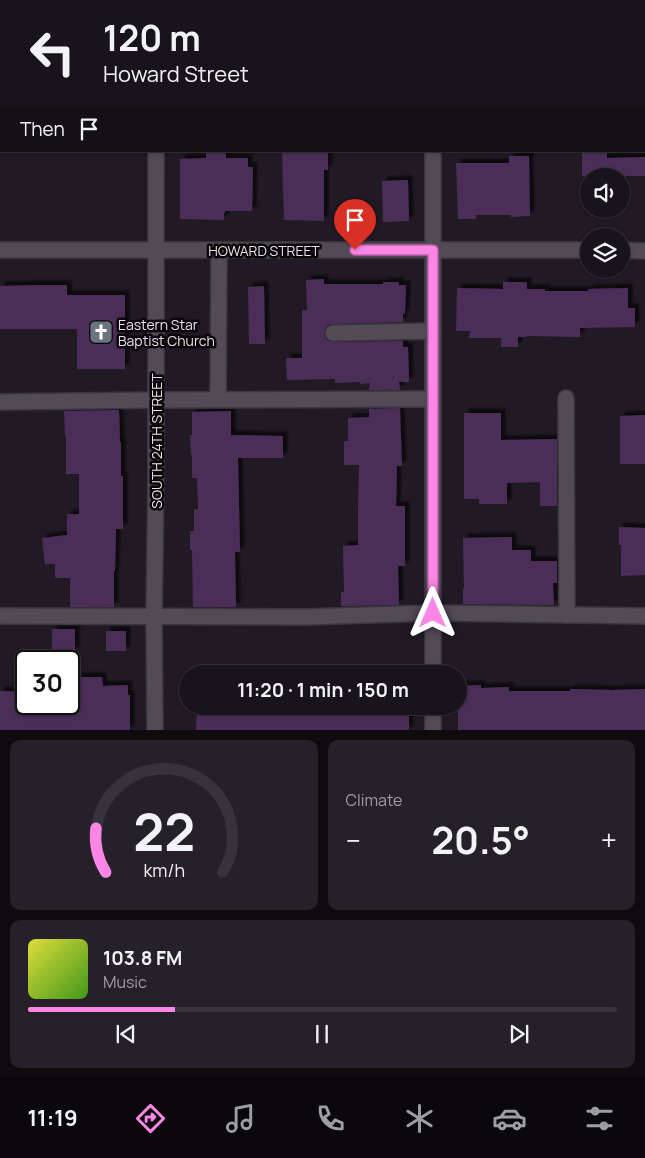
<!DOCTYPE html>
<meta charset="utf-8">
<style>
:root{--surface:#19141b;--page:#262128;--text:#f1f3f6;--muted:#9f9ea3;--line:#37333a;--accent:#fb86e5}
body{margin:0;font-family:Manrope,sans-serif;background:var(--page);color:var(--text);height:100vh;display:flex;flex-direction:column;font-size:19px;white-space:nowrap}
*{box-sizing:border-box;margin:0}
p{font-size:16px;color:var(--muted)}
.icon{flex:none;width:28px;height:28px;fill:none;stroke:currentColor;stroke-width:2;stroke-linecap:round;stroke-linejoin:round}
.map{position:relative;height:730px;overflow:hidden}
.details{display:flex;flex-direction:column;gap:10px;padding:10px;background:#0e0b0f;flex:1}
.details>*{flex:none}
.hud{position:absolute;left:0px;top:0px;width:645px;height:152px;box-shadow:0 1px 4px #0004,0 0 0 1px var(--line);background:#19141b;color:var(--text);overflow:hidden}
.tools{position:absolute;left:580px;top:168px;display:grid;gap:10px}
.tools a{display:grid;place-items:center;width:50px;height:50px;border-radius:50%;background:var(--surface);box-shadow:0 1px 4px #0004,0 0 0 1px var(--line);font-size:25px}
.speed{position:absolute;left:15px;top:650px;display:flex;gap:10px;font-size:25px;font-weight:700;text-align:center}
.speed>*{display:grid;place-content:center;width:65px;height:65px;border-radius:50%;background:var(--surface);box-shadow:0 1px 4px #0004,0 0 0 1px var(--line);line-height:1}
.speed .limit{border:2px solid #111;border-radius:8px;background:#fff;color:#111}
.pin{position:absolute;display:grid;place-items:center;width:42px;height:42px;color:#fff;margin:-51px -21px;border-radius:50% 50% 50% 0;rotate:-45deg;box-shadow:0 0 5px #0007}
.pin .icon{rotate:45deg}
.me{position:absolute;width:55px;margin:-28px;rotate:0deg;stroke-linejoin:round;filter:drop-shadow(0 0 4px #0008)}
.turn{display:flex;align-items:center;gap:18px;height:105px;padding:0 20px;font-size:22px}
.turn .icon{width:65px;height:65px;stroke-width:2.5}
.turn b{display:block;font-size:35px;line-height:42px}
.then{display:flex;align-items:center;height:48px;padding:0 20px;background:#0003;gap:10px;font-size:19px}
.big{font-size:38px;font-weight:700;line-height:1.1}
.details .tile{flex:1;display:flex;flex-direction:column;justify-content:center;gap:8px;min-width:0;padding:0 18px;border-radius:10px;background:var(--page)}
.details .dial{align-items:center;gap:0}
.dial svg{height:130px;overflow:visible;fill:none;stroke:var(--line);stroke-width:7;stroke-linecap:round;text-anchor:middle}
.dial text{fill:var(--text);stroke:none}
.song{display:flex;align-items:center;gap:15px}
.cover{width:60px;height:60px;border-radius:8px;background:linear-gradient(135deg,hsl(60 70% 55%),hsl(100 70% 35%))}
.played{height:5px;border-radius:2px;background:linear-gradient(90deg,var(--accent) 25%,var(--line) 25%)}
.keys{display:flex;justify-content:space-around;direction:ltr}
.heat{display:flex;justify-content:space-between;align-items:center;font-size:28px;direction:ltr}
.details .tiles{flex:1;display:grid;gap:10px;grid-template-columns:1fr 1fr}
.tile:last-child{grid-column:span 2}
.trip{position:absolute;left:179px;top:665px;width:288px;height:50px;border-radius:25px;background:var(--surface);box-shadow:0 1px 4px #0004,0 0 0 1px var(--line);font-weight:700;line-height:50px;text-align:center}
.tabs{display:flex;height:80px;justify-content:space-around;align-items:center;background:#0a080b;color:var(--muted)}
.tabs .icon{width:35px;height:35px}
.tabs .current{color:var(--accent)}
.tabs b{font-size:22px;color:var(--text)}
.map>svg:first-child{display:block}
.building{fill:#4b2f59;filter:url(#shadow)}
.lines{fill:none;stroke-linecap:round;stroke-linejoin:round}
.minor-casing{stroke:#3a363d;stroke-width:18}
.minor{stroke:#524b56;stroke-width:15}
.route-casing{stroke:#a35795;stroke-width:12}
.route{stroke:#fb86e5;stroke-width:9}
.labels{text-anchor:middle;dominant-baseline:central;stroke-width:5;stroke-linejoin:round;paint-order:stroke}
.street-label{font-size:14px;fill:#e6e2e9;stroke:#09060a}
.poi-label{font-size:14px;fill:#e6e2e9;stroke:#09060a;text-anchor:start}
</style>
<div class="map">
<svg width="645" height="731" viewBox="0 0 645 731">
<defs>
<filter id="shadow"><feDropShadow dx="4.5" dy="-4.5" stdDeviation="1" flood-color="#0009"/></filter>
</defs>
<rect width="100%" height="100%" fill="#211a24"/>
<!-- building -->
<g class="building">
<polygon points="282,151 305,151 305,153 328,153 328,170 324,170 324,221 284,220"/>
<polygon points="582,151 607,151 607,158 645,157 645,176 582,176"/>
<polygon points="206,153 226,153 226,158 248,158 248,167 253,167 252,211 225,211 225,213 224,213 224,220 180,219 180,159 206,158"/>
<polygon points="509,156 529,156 530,216 511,217 511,215 476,215 476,219 458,219 456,163 509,163"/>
<polygon points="408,180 409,221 383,222 382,181"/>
<polygon points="324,279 324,284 383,284 383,282 399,282 399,285 406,285 405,314 403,313 403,322 333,324 328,325 325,328 324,333 325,338 328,341 333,342 403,341 403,347 408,347 409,382 399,382 400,390 369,390 370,383 360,384 360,382 335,383 335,379 287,380 286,358 302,358 302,310 307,310 306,280"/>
<polygon points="503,282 527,282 527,289 545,289 545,291 588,291 588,289 628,288 628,308 635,308 635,327 580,328 580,337 526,336 526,337 518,337 518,347 501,347 501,338 469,338 470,331 456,331 457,288 503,289"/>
<polygon points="41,285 67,285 67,295 125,295 125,369 77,369 77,329 0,329 0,286"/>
<polygon points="264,286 265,344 249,344 248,287"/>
<polygon points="400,408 402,466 397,466 396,506 405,506 405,566 398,566 399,605 341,606 341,592 344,592 343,546 358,545 358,510 359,465 344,465 344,441 348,441 348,418 369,417 369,409"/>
<polygon points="119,410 120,442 121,442 121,476 123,476 123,529 116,529 115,571 114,571 114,607 70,607 70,578 55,578 55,564 45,564 42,538 67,535 67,514 79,514 79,474 66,474 66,436 65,436 64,411"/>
<polygon points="231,411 231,435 283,436 283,458 238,458 240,552 235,552 236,607 193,607 192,550 190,550 190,531 194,531 194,509 198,509 197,478 192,478 192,455 191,455 190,435 192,435 192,412"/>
<polygon points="464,413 501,413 501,440 557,439 557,506 540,506 540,482 507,483 507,504 479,504 479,499 464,499"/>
<polygon points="645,415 645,464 620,464 620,416"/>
<polygon points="619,527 645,528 645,575 621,576 621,545 619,545"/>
<polygon points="512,537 512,550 531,550 531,561 557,561 557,583 553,583 554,605 463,604 463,588 464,588 463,538"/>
<rect x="52" y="629" width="23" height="23"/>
<rect x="106" y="631" width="20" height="20"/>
<polygon points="77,677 102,677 103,686 128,685 128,695 130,695 130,731 0,731 0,691 26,692 26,704 69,704 69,690 77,690"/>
<polygon points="481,685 481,688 509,687 509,691 570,691 570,689 571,689 612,690 645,689 645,731 458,731 458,686"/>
<polygon points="197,706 409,706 409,731 196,731"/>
</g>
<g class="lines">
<!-- minor casing -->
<g class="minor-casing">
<g id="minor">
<polyline points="156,1 156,0"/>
<polyline points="433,1 433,0"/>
<polyline points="0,96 1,96"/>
<polyline points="644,97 645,97"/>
<polyline points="433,151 433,674"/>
<polyline points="0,250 589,250"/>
<polyline points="621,250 645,251"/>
<polyline points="333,333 433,331"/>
<polyline points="566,398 567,615"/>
<polyline points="218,399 219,250"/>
<polyline points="0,402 156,400 433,399"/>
<polyline points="0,616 304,617 433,613 645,616"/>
<polyline points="155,731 154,618 156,478 156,151"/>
<polyline points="433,731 433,706"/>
</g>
</g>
<!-- minor -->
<use href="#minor" class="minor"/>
</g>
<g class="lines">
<!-- route casing -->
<g class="route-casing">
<polyline id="route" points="355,250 433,250 433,613"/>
</g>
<!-- route -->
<use href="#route" class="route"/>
</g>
<!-- icons -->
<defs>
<g id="church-square" transform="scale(1.25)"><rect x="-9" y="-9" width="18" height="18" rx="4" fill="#6b7280" stroke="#09060a"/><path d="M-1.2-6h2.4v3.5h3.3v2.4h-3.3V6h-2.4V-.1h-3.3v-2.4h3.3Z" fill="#fff"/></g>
</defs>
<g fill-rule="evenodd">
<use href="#church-square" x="101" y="332"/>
</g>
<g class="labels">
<!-- street labels -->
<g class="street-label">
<text x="264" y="250">HOWARD STREET</text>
<text transform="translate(156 441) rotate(-90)">SOUTH 24TH STREET</text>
</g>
<!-- poi labels -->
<g class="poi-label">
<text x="118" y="324">Eastern Star<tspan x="118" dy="16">Baptist Church</tspan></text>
</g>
</g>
</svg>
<div class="tools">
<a><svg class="icon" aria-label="sound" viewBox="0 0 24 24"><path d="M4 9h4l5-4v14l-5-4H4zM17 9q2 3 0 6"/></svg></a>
<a><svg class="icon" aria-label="layers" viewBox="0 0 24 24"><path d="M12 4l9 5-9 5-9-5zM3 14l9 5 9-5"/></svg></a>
</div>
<div class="speed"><div class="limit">30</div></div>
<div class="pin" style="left:355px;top:250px;background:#d93025"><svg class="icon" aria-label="arrive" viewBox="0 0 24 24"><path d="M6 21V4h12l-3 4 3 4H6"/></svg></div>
<svg class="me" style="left:433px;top:613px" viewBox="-20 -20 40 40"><path d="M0-17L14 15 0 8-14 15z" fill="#fb86e5" stroke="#fff" stroke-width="4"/></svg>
<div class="trip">11:20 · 1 min · 150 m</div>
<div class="hud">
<div class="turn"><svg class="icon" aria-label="left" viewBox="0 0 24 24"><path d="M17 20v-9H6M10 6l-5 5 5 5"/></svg><div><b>120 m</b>Howard Street</div></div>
<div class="then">Then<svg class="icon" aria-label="arrive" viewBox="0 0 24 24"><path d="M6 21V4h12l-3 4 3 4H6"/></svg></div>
</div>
</div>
<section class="details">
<div class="tiles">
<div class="tile dial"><svg viewBox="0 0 100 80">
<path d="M14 69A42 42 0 1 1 86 69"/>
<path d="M14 69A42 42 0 0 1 8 42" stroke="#fb86e5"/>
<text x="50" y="56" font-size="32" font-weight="700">22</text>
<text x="50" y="72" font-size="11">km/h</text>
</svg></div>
<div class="tile"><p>Climate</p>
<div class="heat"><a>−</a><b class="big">20.5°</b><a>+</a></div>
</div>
<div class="tile">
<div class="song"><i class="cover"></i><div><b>103.8 FM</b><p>Music</p></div></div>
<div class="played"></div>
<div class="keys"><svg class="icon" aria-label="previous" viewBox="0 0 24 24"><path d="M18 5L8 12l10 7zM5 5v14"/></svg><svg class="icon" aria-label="pause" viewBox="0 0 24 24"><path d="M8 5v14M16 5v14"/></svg><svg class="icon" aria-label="next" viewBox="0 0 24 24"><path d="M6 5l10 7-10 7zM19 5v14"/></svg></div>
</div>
</div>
</section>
<nav class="tabs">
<b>11:19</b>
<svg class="icon current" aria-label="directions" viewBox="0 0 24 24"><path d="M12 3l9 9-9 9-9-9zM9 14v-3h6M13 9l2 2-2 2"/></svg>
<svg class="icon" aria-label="music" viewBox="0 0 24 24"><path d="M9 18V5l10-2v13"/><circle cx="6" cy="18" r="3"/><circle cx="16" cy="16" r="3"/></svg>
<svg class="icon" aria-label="phone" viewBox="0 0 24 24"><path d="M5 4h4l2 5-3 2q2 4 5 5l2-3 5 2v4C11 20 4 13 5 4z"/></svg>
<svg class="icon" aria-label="climate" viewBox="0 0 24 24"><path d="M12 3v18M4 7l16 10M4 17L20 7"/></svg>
<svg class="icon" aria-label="car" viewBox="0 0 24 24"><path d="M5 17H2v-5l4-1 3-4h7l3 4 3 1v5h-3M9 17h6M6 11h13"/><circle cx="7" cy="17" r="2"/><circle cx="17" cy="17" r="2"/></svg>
<svg class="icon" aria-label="filters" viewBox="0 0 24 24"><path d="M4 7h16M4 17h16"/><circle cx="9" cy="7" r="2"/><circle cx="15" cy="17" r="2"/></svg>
</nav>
